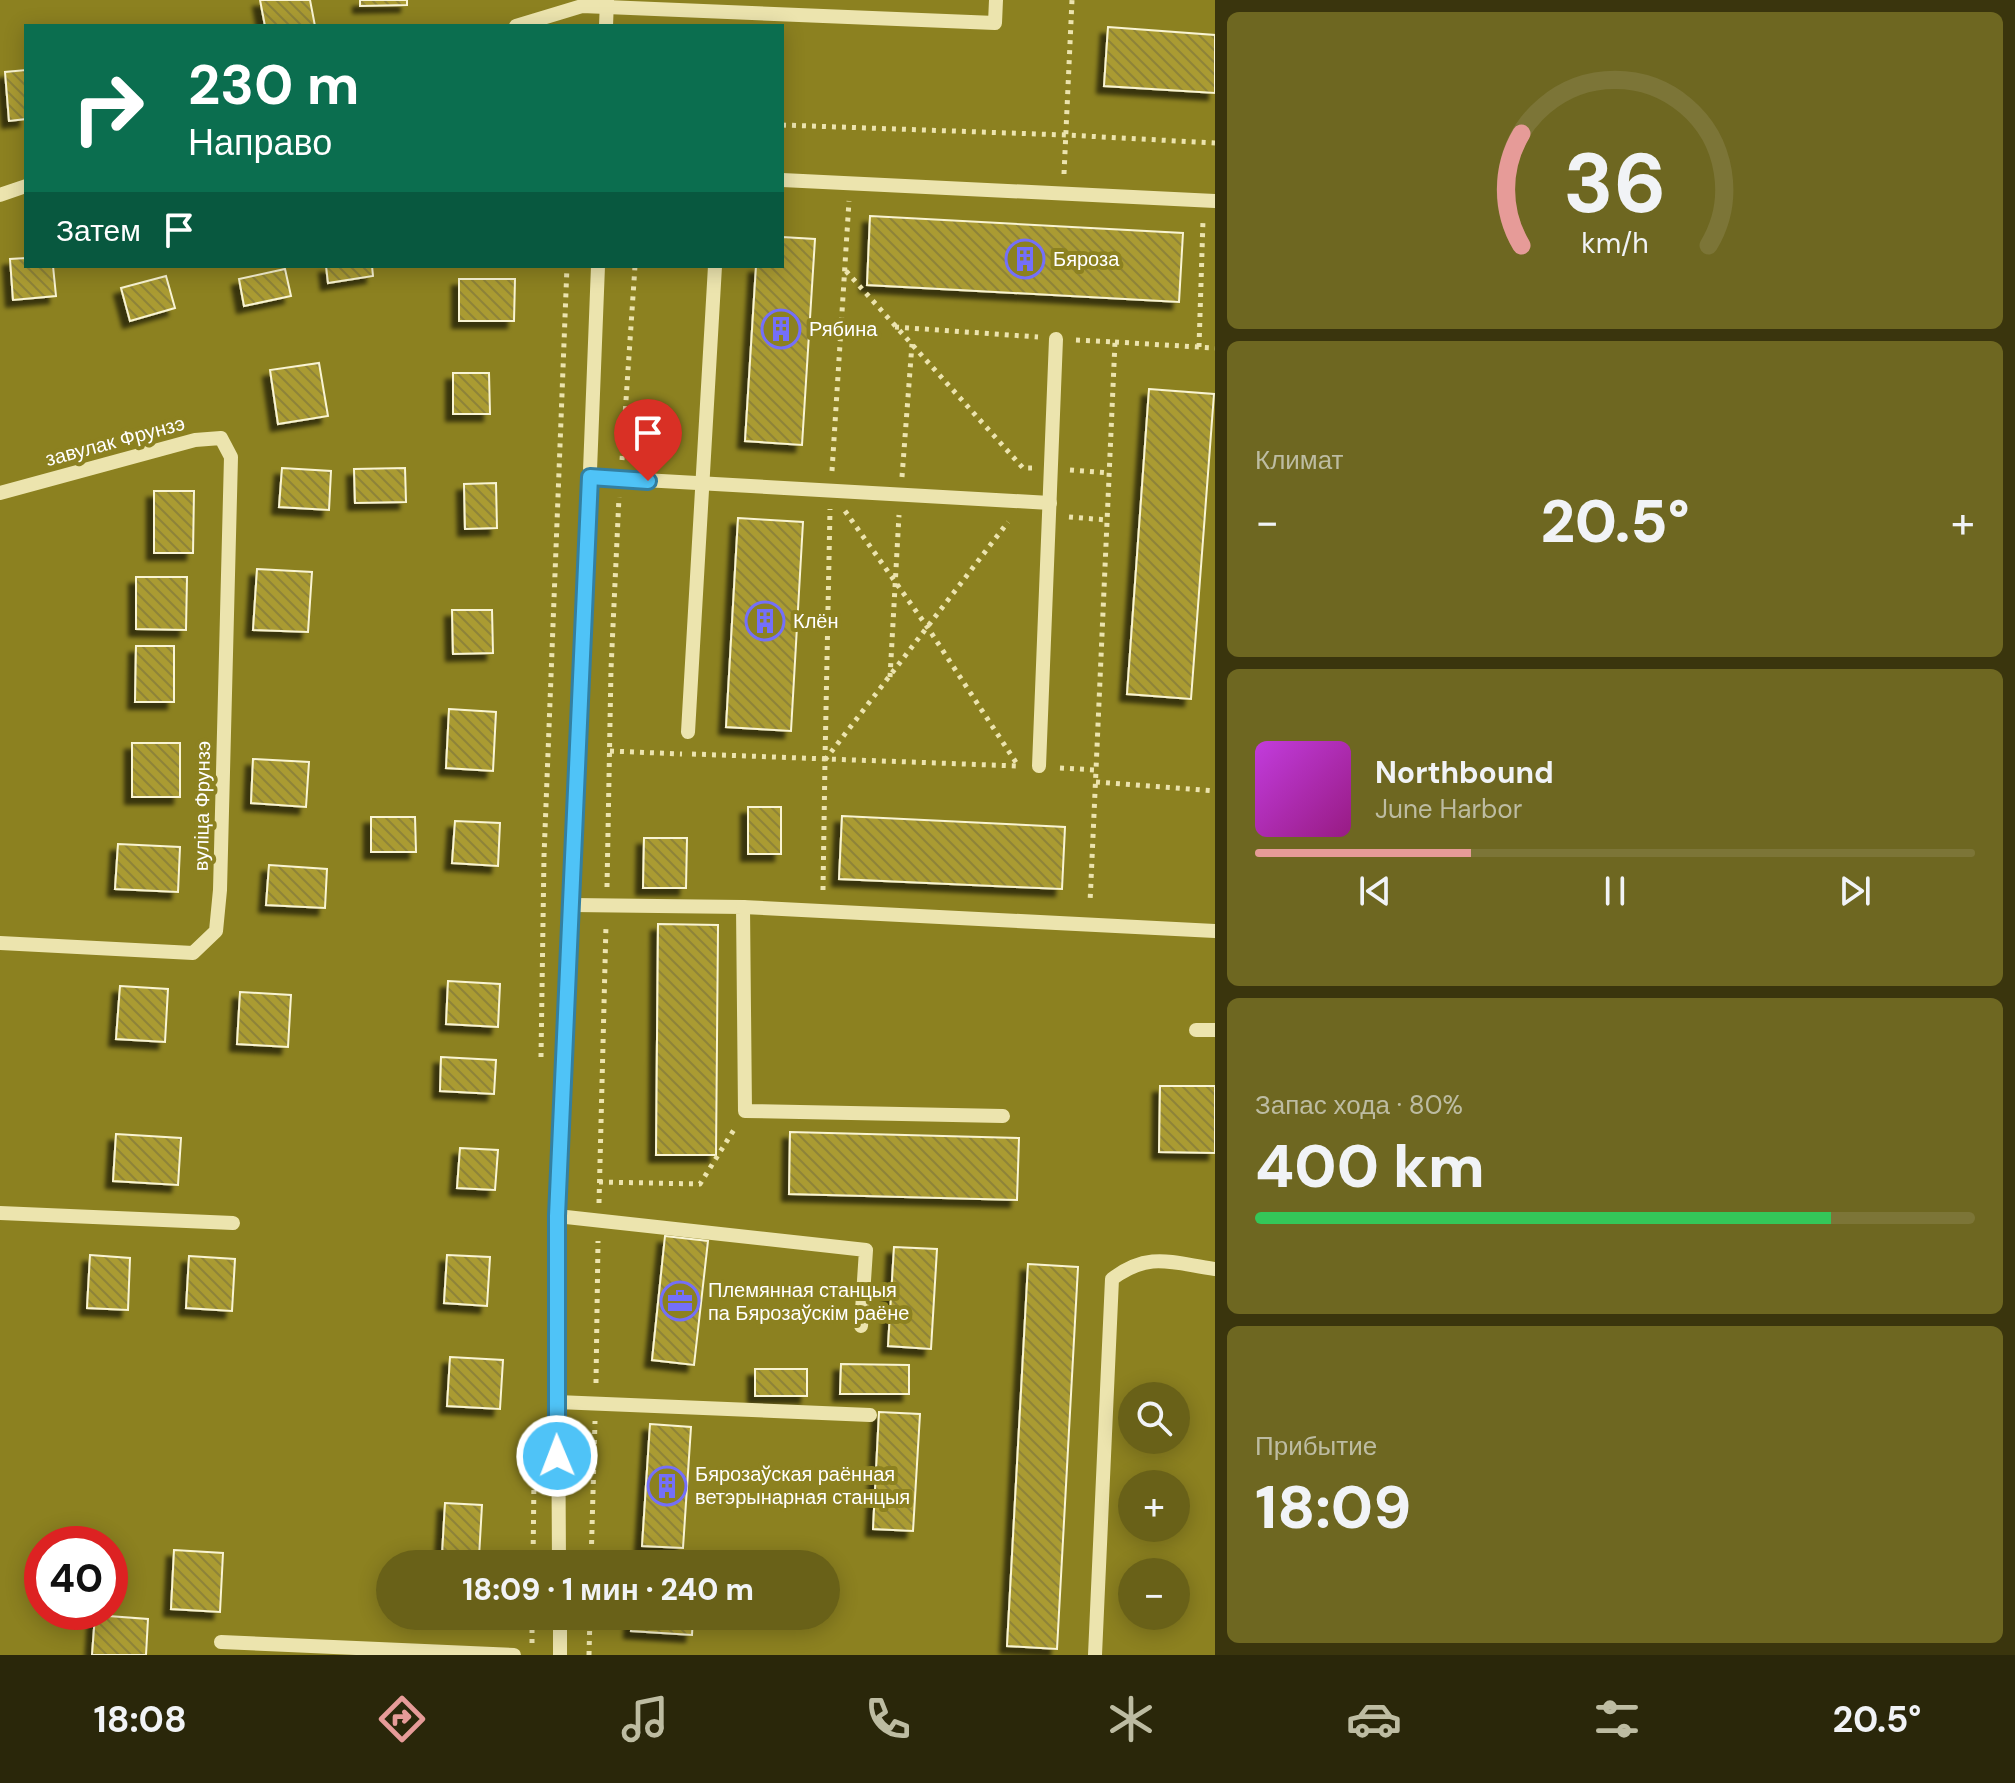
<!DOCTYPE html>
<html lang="ru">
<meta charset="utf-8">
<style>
:root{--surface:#696118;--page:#6e6721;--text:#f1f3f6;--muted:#bdbca2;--line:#7c7537;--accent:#e69b98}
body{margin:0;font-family:"DM Sans",sans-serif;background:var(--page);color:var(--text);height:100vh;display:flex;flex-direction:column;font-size:30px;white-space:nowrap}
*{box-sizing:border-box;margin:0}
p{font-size:26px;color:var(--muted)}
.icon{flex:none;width:44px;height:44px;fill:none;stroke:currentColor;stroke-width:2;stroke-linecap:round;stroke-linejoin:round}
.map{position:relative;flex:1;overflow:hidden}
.panel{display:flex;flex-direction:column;gap:12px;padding:12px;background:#3a350d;width:800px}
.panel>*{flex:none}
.banner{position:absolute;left:24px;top:24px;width:760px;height:244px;border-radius:0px;box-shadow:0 4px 20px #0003;background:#0b6e4f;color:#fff;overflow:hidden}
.buttons{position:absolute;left:1118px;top:1382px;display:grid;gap:16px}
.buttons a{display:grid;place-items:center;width:72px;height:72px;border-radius:50%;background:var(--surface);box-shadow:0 4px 20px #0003;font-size:40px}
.speed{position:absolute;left:24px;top:1526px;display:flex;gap:16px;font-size:40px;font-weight:700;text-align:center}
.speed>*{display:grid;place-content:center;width:104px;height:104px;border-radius:50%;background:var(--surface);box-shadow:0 4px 20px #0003;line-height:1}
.speed .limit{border:12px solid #d22;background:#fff;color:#111}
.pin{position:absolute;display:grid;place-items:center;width:68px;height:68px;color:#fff;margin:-82px -34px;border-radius:50% 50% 50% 0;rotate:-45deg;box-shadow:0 0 8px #0007}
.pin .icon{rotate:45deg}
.me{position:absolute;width:88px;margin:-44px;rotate:359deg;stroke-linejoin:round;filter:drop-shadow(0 0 6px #0008)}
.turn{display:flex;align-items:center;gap:28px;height:168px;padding:0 32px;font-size:36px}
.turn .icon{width:104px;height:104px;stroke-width:2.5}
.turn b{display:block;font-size:56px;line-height:68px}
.then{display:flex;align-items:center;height:76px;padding:0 32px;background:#0003;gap:16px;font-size:30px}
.big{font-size:60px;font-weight:800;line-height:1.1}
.panel .card{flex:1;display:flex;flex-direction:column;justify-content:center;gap:12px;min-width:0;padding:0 28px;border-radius:12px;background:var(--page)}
.panel .dial{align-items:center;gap:0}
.dial svg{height:208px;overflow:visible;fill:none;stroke:var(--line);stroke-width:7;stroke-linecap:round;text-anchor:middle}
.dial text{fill:var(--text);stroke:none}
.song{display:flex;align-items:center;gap:24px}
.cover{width:96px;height:96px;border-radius:12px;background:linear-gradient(135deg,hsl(290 70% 55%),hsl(310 70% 35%))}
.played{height:8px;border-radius:4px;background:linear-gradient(90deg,var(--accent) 30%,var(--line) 30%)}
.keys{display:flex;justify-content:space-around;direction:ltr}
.heat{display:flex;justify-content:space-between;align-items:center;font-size:44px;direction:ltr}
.charge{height:12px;border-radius:6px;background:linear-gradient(90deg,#34c759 80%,var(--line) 0)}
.trip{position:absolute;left:376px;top:1550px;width:464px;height:80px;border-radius:40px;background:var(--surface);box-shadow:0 4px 20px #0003;font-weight:800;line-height:80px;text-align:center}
.menu{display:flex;height:128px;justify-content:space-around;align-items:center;background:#2a270a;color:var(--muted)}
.menu .icon{width:56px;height:56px}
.menu .selected{color:var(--accent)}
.menu b{font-size:36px;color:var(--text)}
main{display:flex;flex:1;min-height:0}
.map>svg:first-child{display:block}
.building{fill:url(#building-back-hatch);stroke:#f9f4d3;stroke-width:2;filter:url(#shadow)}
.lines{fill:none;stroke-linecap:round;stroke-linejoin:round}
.path{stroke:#ece4ae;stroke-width:5;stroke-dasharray:4 6;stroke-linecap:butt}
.minor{stroke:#ece4ae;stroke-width:14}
.route-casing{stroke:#337fa1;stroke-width:20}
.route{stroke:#4fc3f7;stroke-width:14}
.labels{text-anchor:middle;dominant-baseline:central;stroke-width:8;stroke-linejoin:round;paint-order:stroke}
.poi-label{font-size:20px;fill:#fff;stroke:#8c8120;text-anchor:start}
.street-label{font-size:20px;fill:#fff;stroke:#8c8120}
</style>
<main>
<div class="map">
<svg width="1215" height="1655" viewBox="0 0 1215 1655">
<defs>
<pattern id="building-back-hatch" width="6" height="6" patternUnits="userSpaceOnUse" patternTransform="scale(2)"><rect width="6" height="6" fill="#aa9b30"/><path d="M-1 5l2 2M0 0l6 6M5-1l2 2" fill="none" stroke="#8e8338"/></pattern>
<filter id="shadow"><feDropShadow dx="-7" dy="7" stdDeviation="2" flood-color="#0009"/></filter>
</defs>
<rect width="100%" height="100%" fill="#8c8120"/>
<!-- building -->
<g class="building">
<polygon points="260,0 310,0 315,26 265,26"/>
<polygon points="360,0 407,0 407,5 360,6"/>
<polygon points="1108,27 1215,35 1215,93 1104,86"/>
<polygon points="26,70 26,119 9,121 5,72"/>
<polygon points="870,216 1183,233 1179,302 867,285"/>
<polygon points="782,237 815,239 802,445 745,441 756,266 782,266"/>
<polygon points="26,258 26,266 53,266 56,296 13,300 10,259"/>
<polygon points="326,266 372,266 373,276 328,283"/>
<polygon points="285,269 291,296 244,306 239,279"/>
<polygon points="166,276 175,308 130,321 121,288"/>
<polygon points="459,279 515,279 514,321 459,321"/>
<polygon points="319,363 328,416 278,424 270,370"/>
<polygon points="453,373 489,373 490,414 453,414"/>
<polygon points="1149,389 1214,394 1191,699 1127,694"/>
<polygon points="282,468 331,471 329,510 279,507"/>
<polygon points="405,468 406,502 355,503 354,469"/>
<polygon points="496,483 497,528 465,529 464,484"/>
<polygon points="154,491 194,491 193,553 154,553"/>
<polygon points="738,518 803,522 791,731 726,727"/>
<polygon points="257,569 312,572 308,632 253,630"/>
<polygon points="136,577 187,577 186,630 136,629"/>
<polygon points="452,610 492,610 493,653 453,654"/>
<polygon points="136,646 174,646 174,702 135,702"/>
<polygon points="449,709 496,712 493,771 446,768"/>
<rect x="132" y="743" width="48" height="54"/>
<polygon points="253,759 309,762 306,807 251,803"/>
<rect x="748" y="807" width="33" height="47"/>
<polygon points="842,816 1065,827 1062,889 839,879"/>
<polygon points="371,817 415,817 416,852 371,852"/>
<polygon points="455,821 500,823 498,866 452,863"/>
<polygon points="644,838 687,838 686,888 643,888"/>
<polygon points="118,844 180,847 178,892 115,889"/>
<polygon points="269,865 327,869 325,908 266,905"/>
<polygon points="658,924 718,925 716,1155 656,1155"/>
<polygon points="448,981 500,984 498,1027 446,1024"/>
<polygon points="120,986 168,989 165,1042 116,1039"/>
<polygon points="240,992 291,995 288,1047 237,1044"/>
<polygon points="441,1057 496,1060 494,1094 440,1091"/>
<polygon points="1160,1086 1215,1086 1215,1153 1159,1152"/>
<polygon points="790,1132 1019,1138 1017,1200 789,1194"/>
<polygon points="116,1134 181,1138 178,1185 113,1181"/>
<polygon points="460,1148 498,1150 495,1190 457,1188"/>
<polygon points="665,1236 708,1241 694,1365 652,1360"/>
<polygon points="894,1247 937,1249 931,1349 888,1346"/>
<polygon points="90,1255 130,1258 128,1310 87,1308"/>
<polygon points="447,1255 490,1257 487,1306 444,1303"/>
<polygon points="189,1256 235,1259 232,1311 186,1308"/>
<polygon points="1028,1264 1078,1267 1057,1649 1007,1646"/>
<polygon points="450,1357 503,1360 500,1409 447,1406"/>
<polygon points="841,1364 909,1365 909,1394 840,1394"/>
<rect x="755" y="1369" width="52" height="27"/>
<polygon points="879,1412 920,1414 913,1531 873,1529"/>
<polygon points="650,1424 691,1427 683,1548 642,1546"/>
<polygon points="445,1503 482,1505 479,1557 442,1555"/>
<polygon points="174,1550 223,1553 220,1612 171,1609"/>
<polygon points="95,1615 148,1619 146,1655 92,1655"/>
<polygon points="632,1616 693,1616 692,1635 631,1631"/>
</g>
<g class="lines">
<!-- path -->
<g class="path">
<polyline points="782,125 1066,135 1215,143"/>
<polyline points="1064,174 1072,0"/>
<polyline points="846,271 1023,468 1032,468"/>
<polyline points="895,327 1038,337"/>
<polyline points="1076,340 1115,342 1096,770"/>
<polyline points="1115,342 1215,348"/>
<polyline points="1199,347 1203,220"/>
<polyline points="622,460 635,266"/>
<polyline points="1070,470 1109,473"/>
<polyline points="832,471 849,201"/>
<polyline points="902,477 912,344"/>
<polyline points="845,511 928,628 1017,764"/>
<polyline points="1069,517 1107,520"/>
<polyline points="890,677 899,515"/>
<polyline points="610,751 682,754"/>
<polyline points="692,754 1018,766"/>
<polyline points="825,760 830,509"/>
<polyline points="1060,768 1096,770 1090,903"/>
<polyline points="1096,782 1215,791"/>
<polyline points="607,887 611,669 619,497"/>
<polyline points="823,890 825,760 1008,522"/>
<polyline points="541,1057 544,856 567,266"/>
<polyline points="599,1182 700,1184 735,1128"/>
<polyline points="599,1203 606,925"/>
<polyline points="596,1383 598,1241"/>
<polyline points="533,1564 534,1478"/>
<polyline points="591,1564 595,1421"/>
<polyline points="532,1643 532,1616"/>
<polyline points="589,1655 590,1616"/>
</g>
<!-- minor -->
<g class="minor">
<polyline points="516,26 582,6 995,23 996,0"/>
<polyline points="606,26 607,0"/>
<polyline points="782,180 1215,201"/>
<polyline points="0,195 26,186"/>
<polyline points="590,477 1050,503"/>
<polyline points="0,493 195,440 221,438 231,457 220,890 216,931 193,953 0,943"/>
<polyline points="688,732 715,266"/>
<polyline points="1039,766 1056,339"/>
<polyline points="573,905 743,907 745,1111 1003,1116"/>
<polyline points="743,907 1215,931"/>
<polyline points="1196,1030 1215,1030"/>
<polyline points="0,1213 233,1223"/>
<polyline points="557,1216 866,1250 861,1326"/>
<polyline points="557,1402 870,1415"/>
<polyline points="559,1564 557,1216 573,905 598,266"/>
<polyline points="560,1616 560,1655"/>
<polyline points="221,1642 514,1655"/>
<path d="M1095 1655 1112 1279C1149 1251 1172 1263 1215 1269"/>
</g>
</g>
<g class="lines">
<!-- route casing -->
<g class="route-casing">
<polyline id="route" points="557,1456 557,1216 590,477 648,481"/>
</g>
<!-- route -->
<use href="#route" class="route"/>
</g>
<!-- icons -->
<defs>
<g id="building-ring" transform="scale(2)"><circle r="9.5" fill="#8c8120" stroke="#746ff9" stroke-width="1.5"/><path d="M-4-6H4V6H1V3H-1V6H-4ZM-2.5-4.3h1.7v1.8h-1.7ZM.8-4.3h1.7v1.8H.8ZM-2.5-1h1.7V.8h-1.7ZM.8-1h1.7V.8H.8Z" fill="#746ff9"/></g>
<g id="office-ring" transform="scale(2)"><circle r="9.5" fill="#8c8120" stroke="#746ff9" stroke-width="1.5"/><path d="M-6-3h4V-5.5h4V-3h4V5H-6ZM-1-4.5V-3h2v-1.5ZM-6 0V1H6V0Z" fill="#746ff9"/></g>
</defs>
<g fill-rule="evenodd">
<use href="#building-ring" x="1025" y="259"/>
<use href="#building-ring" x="781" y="329"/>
<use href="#building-ring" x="765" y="621"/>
<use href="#office-ring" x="680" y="1301"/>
<use href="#building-ring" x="667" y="1486"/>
</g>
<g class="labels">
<!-- poi labels -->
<g class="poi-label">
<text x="1053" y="259">Бяроза</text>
<text x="809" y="329">Рябина</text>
<text x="793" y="621">Клён</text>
<text x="708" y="1290">Племянная станцыя<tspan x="708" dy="23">па Бярозаўскім раёне</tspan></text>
<text x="695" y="1474">Бярозаўская раённая<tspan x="695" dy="23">ветэрынарная станцыя</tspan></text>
</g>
<!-- street labels -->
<g class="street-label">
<text transform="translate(115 441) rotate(-15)">завулак Фрунзэ</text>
<text transform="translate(202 806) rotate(-89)">вуліца Фрунзэ</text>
</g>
</g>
</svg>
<div class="buttons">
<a><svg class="icon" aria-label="search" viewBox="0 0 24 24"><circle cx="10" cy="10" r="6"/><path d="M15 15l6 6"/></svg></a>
<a>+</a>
<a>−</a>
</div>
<div class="speed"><div class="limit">40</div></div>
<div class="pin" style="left:648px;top:481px;background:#d93025"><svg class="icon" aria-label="arrive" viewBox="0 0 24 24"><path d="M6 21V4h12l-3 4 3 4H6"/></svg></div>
<svg class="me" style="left:557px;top:1456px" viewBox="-20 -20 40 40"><circle r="17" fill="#4fc3f7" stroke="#fff" stroke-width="3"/><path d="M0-11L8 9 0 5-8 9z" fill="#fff"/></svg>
<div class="trip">18:09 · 1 мин · 240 m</div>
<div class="banner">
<div class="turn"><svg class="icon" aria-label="right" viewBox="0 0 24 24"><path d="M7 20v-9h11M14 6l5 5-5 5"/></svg><div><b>230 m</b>Направо</div></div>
<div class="then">Затем<svg class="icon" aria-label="arrive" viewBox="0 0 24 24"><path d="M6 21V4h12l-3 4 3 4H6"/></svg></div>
</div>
</div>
<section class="panel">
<div class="card dial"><svg viewBox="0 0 100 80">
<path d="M14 69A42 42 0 1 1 86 69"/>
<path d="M14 69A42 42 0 0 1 14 26" stroke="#e69b98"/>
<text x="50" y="56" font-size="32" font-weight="700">36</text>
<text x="50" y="72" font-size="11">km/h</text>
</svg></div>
<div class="card"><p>Климат</p>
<div class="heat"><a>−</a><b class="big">20.5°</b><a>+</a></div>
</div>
<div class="card">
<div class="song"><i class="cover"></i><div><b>Northbound</b><p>June Harbor</p></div></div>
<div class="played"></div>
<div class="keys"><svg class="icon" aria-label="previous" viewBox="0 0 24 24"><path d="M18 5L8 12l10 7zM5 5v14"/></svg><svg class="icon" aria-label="pause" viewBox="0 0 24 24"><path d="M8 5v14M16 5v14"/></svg><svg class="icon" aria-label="next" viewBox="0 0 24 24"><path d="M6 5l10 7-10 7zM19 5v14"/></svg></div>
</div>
<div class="card"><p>Запас хода · 80%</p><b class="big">400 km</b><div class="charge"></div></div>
<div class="card"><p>Прибытие</p><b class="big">18:09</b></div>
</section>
</main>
<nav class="menu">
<b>18:08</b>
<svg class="icon selected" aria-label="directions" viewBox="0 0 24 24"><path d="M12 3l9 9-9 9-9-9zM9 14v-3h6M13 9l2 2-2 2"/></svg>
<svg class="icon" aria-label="music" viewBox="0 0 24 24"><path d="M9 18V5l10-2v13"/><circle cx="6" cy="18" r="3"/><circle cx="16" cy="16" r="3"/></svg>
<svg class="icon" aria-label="phone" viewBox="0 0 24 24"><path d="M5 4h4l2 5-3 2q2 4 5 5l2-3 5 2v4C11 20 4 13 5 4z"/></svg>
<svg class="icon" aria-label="climate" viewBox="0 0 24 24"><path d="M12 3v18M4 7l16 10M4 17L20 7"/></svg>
<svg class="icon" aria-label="car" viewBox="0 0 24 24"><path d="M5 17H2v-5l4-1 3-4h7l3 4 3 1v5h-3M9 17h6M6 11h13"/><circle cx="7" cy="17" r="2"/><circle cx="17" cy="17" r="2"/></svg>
<svg class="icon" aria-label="filters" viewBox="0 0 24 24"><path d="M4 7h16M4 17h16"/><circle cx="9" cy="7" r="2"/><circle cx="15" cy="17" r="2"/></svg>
<b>20.5°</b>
</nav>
